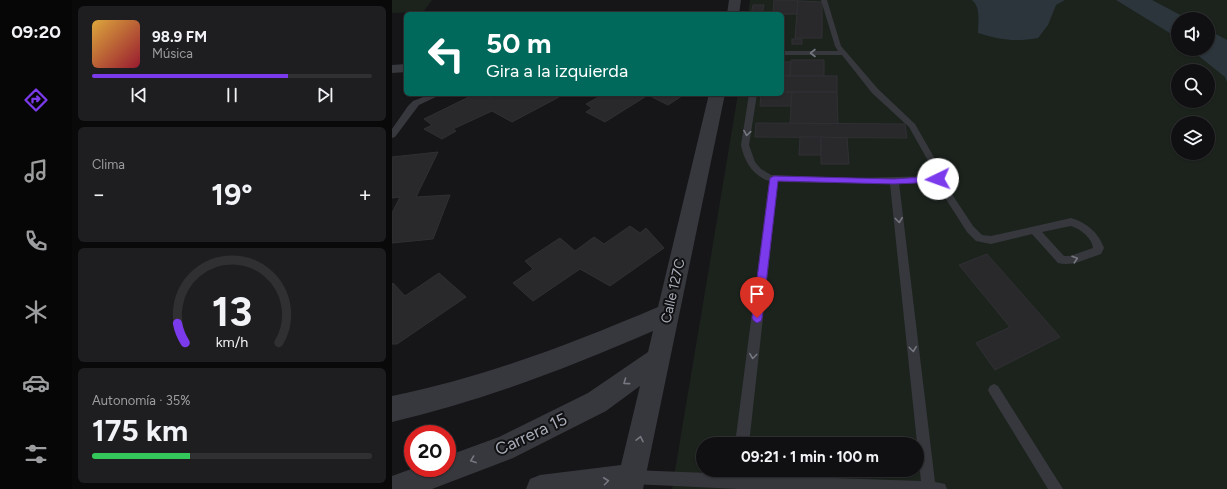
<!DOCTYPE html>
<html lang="es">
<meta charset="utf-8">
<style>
:root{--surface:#101012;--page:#1e1e20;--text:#f1f3f6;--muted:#9c9d9f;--line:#303032;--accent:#7c3aed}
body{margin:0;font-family:Figtree,sans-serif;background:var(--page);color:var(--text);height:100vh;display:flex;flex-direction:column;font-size:15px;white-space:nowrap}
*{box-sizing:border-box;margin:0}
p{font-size:13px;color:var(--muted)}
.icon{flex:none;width:22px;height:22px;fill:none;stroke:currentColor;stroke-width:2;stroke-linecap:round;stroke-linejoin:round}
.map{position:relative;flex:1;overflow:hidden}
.drawer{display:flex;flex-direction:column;gap:6px;padding:6px;background:#09090a;width:320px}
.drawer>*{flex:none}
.top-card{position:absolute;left:12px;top:12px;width:380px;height:84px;border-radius:6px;box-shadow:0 1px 3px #0004,0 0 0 1px var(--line);background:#00695c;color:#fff;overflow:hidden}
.tools{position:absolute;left:779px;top:12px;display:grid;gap:8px}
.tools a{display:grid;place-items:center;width:44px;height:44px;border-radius:50%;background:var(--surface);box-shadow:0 1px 3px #0004,0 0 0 1px var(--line);font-size:20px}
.speed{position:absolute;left:12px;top:425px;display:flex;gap:8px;font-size:20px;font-weight:700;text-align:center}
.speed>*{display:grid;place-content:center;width:52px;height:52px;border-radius:50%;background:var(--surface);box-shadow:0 1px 3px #0004,0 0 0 1px var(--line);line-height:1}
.speed .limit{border:6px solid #d22;background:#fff;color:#111}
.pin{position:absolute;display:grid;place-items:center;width:34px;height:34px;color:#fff;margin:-41px -17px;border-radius:50% 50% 50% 0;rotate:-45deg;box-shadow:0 0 4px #0007}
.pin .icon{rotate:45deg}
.me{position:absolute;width:44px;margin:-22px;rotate:267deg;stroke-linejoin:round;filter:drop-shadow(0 0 3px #0008)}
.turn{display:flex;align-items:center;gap:14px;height:84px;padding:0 16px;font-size:18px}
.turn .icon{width:52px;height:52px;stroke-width:2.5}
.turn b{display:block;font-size:28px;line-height:34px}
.big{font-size:30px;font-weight:700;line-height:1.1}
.drawer .card{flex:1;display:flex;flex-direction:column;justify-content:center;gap:6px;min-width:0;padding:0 14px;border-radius:6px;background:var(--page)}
.drawer .dial{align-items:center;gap:0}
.dial svg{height:104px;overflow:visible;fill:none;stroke:var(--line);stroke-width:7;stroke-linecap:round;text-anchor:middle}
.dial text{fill:var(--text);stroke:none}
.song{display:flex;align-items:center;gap:12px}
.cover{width:48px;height:48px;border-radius:6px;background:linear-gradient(135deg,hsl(40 70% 55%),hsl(350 70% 35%))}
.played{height:4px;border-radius:2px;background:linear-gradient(90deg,var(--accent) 70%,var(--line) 70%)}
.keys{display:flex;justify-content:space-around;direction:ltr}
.heat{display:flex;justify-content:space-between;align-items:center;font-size:22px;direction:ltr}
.charge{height:6px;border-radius:3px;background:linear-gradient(90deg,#34c759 35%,var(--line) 0)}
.trip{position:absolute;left:304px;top:437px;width:228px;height:40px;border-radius:20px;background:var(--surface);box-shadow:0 1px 3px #0004,0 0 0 1px var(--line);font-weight:700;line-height:40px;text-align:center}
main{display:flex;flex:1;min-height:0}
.menu{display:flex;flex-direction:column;width:72px;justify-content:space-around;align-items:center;background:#060607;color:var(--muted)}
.menu .icon{width:28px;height:28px}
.menu .current{color:var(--accent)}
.menu b{font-size:18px;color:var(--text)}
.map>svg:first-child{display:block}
.green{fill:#1c231d;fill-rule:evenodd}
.water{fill:#2c353c}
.building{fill:#29292c;stroke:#303034}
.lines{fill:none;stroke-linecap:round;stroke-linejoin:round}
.service{fill:#37383d;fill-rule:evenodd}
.minor{fill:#37383d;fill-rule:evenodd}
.oneway{stroke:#757881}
.route{fill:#7c3aed;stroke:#51269a}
.labels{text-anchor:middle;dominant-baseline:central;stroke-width:4;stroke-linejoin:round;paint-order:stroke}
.street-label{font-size:14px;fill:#a8adb8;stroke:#111113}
.near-street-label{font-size:17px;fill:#a8adb8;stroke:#111113}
</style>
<main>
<nav class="menu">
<b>09:20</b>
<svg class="icon current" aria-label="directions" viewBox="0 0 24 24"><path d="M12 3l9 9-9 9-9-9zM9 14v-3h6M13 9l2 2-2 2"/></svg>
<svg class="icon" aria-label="music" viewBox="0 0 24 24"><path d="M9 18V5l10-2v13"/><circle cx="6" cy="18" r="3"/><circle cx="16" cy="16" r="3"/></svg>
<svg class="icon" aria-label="phone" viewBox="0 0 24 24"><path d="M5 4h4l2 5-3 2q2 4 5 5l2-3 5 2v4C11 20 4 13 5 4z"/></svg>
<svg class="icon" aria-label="climate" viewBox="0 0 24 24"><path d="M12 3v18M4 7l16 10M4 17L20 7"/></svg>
<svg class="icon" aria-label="car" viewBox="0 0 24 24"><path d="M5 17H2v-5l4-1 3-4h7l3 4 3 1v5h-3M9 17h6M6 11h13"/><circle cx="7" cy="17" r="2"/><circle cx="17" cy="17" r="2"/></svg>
<svg class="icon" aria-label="filters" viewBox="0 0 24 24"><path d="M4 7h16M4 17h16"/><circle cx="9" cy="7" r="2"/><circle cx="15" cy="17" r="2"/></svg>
</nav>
<section class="drawer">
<div class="card">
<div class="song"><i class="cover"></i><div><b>98.9 FM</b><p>Música</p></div></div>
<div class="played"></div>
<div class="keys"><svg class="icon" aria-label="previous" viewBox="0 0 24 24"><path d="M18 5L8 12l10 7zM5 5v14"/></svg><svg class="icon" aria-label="pause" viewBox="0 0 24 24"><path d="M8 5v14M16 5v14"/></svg><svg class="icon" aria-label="next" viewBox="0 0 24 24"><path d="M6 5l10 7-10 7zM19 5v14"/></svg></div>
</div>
<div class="card"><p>Clima</p>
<div class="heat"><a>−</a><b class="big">19°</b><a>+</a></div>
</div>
<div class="card dial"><svg viewBox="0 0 100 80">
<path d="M14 69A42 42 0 1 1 86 69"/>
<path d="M14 69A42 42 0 0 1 8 54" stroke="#7c3aed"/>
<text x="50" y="56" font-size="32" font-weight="700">13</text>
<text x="50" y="72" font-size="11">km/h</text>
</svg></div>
<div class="card"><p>Autonomía · 35%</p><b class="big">175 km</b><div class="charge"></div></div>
</section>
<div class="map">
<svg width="835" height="489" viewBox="0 0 835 489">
<rect width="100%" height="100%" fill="#161618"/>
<!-- green -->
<g class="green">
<polygon points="0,0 40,0 31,12 0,13"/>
<path d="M358 0H835V489H280L346 94H390V14H356ZM786 19H816V49H786ZM786 71H816V101H786ZM786 123H816V153H786ZM311 444H525V470H311Z"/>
</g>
<!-- water -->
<g class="water">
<path d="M580 0H673L664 5 656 25 646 38C623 42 608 40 586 33 586 23 589 7 580 0Z"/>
<polygon points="724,0 760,0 796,19 786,19 786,38"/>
<polygon points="816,30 835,40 835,82 833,77 798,49 816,49"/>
</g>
<!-- building -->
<g class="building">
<polygon points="382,0 406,0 405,14 381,14"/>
<polygon points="406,1 430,2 430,38 403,38"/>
<polygon points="361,5 372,5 370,14 359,14"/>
<rect x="400" y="39" width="10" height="5"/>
<polygon points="399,60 432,60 432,76 398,76"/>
<polygon points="390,62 399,62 398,76 390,76"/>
<rect x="390" y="76" width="55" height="16"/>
<polygon points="390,92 400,92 399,106 368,106 369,94 390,94"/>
<polygon points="400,92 445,92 446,124 398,123"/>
<polygon points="83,94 93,94 97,98 105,94 161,94 167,97 120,122 100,111 61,129 64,131 50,139 32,129 40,125 32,119"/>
<polygon points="212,94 293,94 276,105 256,95 213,122 194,112 200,108 194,104"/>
<polygon points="364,123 513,124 515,138 363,137"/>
<polygon points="408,137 429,137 429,155 407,155"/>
<polygon points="429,137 455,138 457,164 429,164"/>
<polygon points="46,152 24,197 58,195 41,239 0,243 0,213 8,197 0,198 0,157"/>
<polygon points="238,226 248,233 254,228 272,248 218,286 188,269 141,301 121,283 141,269 133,261 168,238 183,251 202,237 212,244"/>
<polygon points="595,254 668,337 603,370 584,343 618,327 567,265"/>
<polygon points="47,273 74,297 5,344 0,344 0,284 1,283 13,296"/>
</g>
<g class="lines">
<!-- service -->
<g class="service">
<path d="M429 0H435L449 46 486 89 523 124 547 166 550 179 581 226 590 235 599 236 679 218C695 223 706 232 712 248L709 254C696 258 680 267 666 263L640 234 599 244 584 241 575 232 543 182 507 183 543 482 553 484 555 489H347L240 484 235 482 233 477 235 472 240 470 341 474V470H355L354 475 529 481 498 184 386 182 357 444H343L377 181C361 176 352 161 349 145L357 94H365L357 145 363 162 369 169 379 175 464 178 541 176 539 166 517 127 480 93 450 55H390V51H446L443 46ZM679 226C689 229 700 238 701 248L678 256H672L650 232Z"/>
<polygon points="39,94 50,94 27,105 3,137 0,138 0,129 16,106 21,101"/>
<polygon points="602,384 606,386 671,489 656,489 598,394 596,390 598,386"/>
</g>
<!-- minor -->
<g class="minor">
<polygon points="337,0 349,0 347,14 335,14"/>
<polygon points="14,64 14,72 0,73 0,65"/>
<path d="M317 94H333L251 489H134L138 479 148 475 229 465 248 386 214 411 121 458 40 489H0V476L22 468H55V456L107 437 196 393 256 352 261 331C176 368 90 401 0 422V396C93 377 179 344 266 307Z"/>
</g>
</g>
<!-- one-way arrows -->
<defs><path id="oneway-chevron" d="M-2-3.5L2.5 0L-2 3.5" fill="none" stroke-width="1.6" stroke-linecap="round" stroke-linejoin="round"/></defs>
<g class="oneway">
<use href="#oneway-chevron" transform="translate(421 53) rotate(180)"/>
<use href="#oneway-chevron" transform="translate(355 133) rotate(99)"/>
<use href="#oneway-chevron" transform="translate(507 220) rotate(83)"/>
<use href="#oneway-chevron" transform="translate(683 259) rotate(-18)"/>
<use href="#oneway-chevron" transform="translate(521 349) rotate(83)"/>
<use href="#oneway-chevron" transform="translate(361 356) rotate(97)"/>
<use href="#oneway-chevron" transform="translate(234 382) rotate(144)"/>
<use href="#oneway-chevron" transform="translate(248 439) rotate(-78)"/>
<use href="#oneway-chevron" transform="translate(81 460) rotate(160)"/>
<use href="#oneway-chevron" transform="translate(214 481) rotate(-7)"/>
</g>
<!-- route -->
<polygon class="route" points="382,176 502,179 546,176 550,179 546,182 502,184 386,181 370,318 369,321 365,323 362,321 360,318 378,178"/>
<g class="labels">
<!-- street labels -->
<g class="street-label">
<text transform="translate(281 291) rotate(-77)">Calle 127C</text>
</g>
<!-- near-street labels -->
<g class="near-street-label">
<text transform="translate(139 434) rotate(-25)">Carrera 15</text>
</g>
</g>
</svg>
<div class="tools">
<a><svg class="icon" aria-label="sound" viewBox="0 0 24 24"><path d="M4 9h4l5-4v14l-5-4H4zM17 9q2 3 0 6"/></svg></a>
<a><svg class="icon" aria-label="search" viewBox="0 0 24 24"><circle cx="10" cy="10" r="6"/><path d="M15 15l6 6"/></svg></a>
<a><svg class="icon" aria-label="layers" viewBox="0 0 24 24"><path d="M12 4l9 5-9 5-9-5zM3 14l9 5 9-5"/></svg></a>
</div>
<div class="speed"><div class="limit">20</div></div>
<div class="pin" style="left:365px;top:318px;background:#d93025"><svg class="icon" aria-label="arrive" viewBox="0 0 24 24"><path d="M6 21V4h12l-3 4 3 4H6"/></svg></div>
<svg class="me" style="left:546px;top:179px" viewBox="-20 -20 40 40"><circle r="19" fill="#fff"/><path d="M0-13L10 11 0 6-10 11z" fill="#7c3aed"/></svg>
<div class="trip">09:21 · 1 min · 100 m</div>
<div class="top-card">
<div class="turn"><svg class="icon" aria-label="left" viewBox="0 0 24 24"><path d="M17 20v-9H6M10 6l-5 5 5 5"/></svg><div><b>50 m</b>Gira a la izquierda</div></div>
</div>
</div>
</main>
